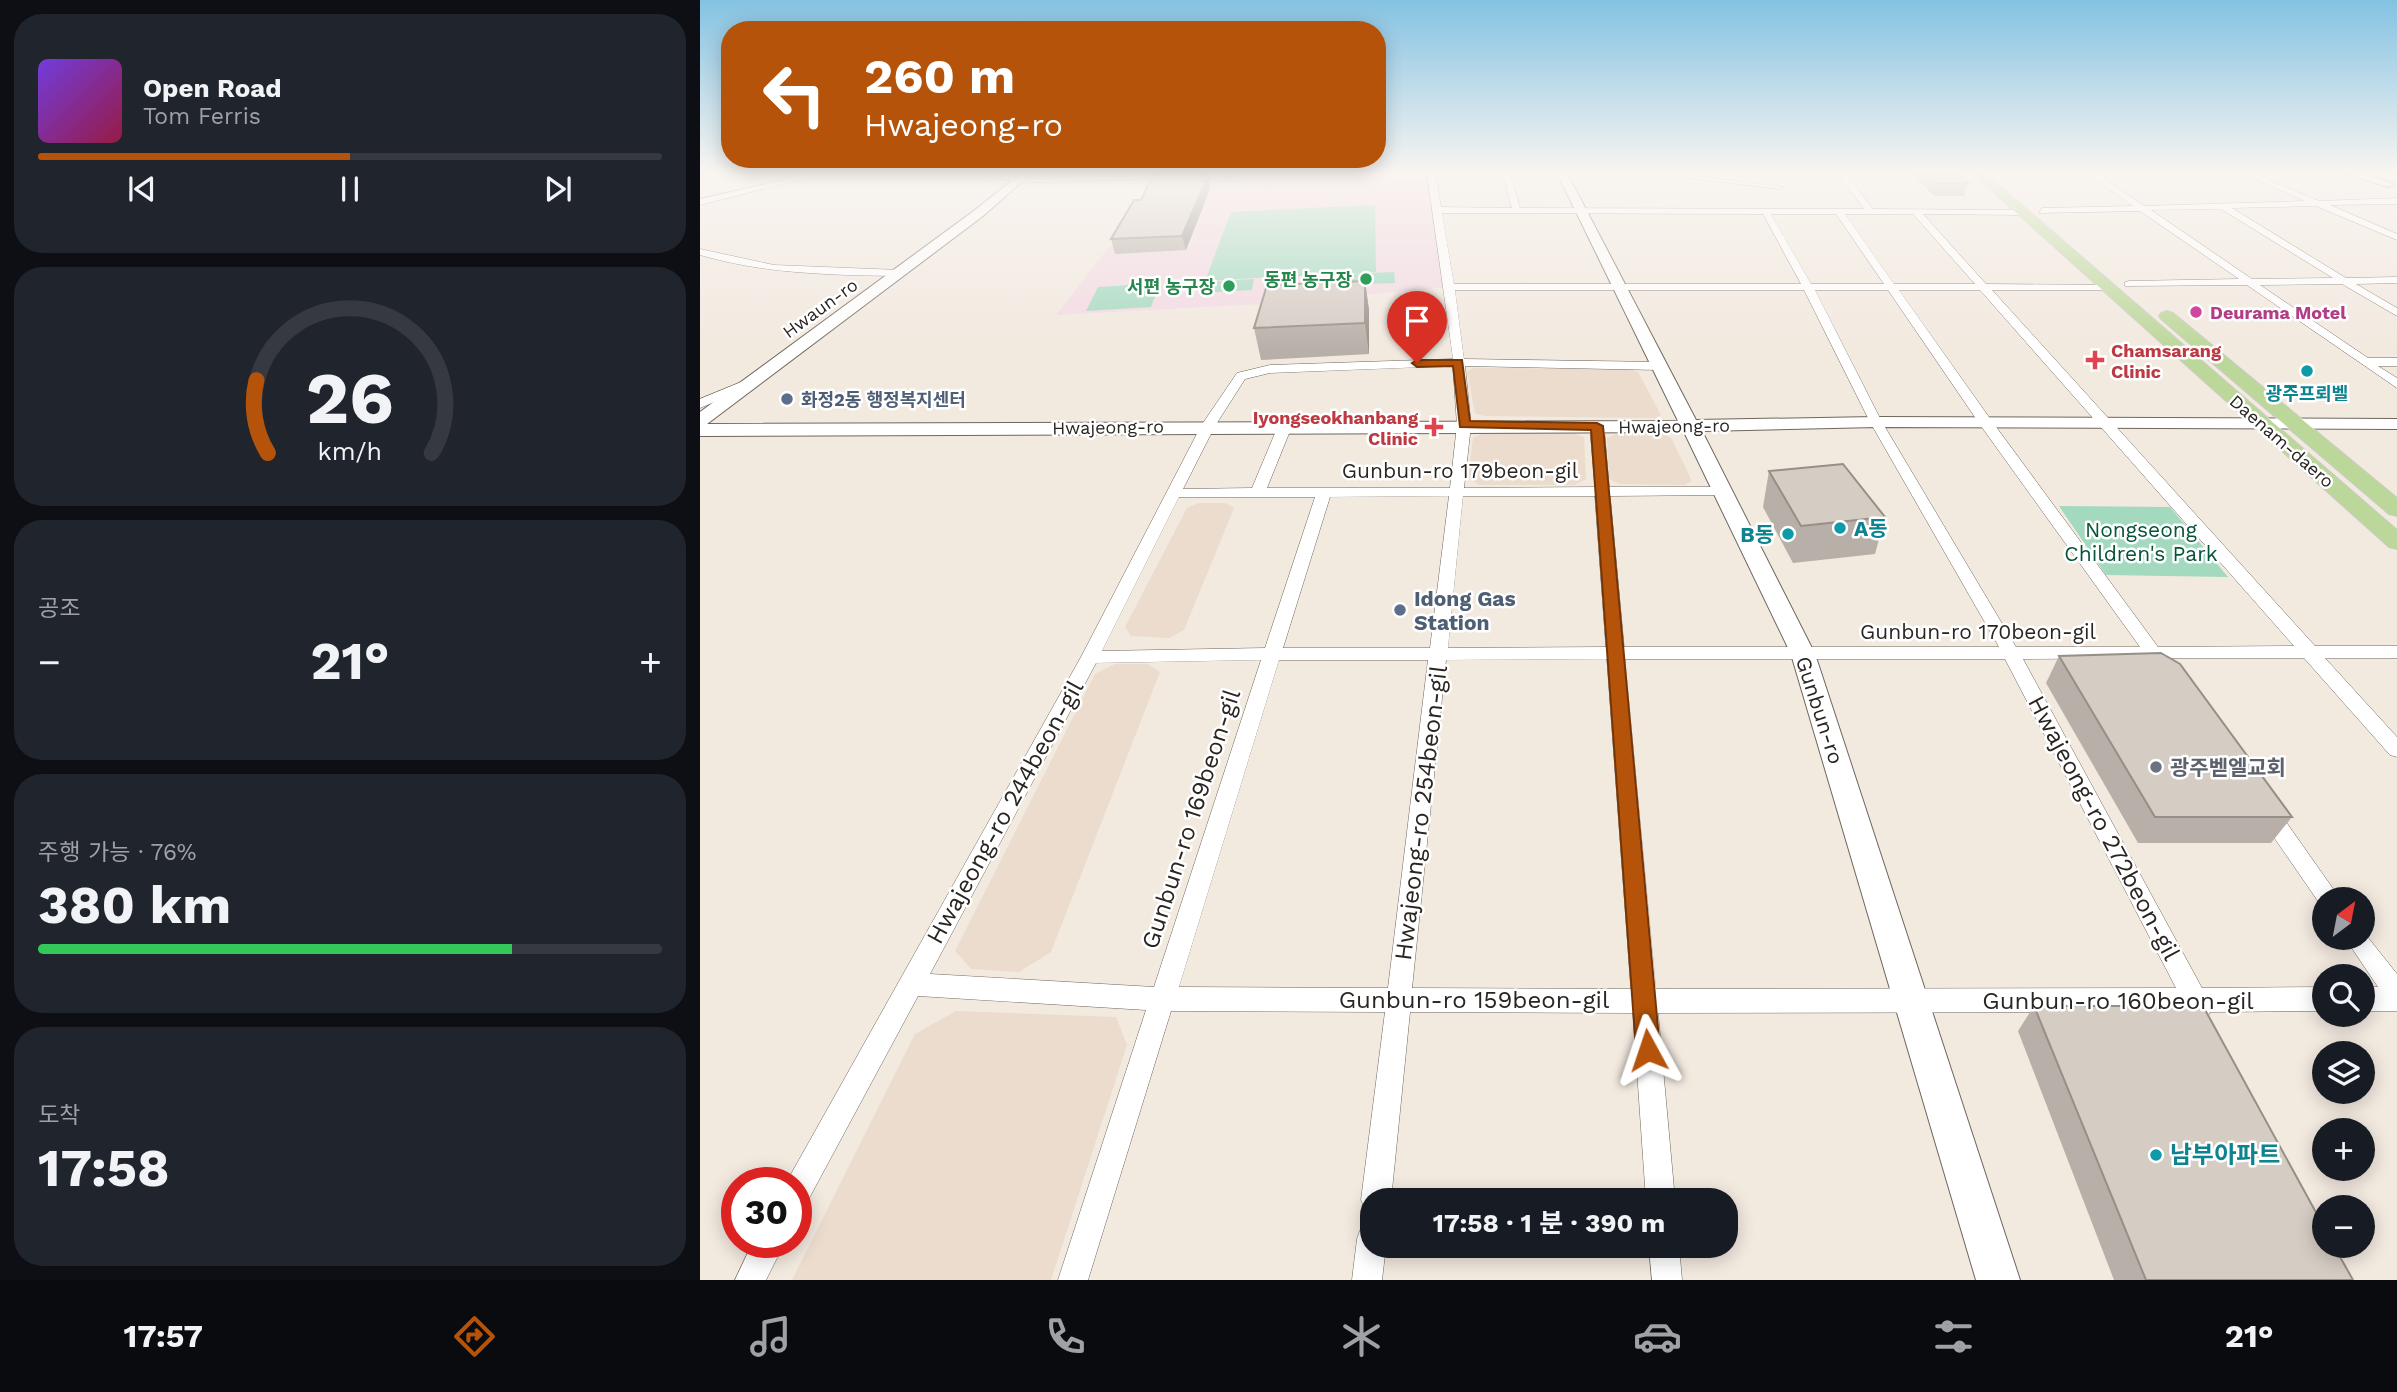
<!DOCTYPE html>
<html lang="ko">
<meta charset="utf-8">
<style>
:root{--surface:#171b24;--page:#20242c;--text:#f1f3f6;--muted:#9ea1a6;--line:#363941;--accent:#b45309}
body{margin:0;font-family:"Work Sans","Noto Sans KR",sans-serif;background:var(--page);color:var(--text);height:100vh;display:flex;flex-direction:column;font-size:26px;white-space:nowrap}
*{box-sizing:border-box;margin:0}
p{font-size:23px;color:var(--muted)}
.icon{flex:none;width:38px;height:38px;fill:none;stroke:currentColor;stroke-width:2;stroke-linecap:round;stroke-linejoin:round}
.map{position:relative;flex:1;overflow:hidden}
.drawer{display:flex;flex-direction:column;gap:14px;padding:14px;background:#0d0f14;width:700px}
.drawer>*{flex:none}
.hud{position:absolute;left:21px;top:21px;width:665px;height:147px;border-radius:28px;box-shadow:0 4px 18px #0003;background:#b45309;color:#fff;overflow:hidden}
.needle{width:46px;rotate:32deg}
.buttons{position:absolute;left:1612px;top:887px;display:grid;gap:14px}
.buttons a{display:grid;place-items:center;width:63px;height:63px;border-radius:50%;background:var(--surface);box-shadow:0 4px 18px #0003;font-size:35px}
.speed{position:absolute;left:21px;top:1167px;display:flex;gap:14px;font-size:35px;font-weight:700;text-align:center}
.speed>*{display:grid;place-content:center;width:91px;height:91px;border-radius:50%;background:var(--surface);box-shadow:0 4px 18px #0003;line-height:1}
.speed .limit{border:10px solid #d22;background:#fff;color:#111}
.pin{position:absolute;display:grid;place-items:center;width:60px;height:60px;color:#fff;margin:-72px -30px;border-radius:50% 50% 50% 0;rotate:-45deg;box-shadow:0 0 7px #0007}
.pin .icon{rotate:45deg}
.me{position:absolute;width:77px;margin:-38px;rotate:355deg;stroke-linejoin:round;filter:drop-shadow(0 0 5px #0008)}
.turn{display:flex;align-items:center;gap:24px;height:147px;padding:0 28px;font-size:32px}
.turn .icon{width:91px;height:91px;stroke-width:2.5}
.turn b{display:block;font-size:49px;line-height:60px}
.big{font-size:52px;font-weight:700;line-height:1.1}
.drawer .card{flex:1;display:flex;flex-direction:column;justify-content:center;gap:10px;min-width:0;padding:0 24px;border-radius:28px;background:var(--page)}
.drawer .dial{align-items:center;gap:0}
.dial svg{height:182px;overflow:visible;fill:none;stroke:var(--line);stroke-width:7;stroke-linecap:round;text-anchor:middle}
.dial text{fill:var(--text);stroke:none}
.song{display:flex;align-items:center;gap:21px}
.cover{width:84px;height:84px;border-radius:10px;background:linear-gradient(135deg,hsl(260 70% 55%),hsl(340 70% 35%))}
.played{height:7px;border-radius:4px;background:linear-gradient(90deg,var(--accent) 50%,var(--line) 50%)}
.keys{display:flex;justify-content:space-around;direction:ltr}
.heat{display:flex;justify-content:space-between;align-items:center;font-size:38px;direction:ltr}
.charge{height:10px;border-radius:5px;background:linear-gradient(90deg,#34c759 76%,var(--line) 0)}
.trip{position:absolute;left:660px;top:1188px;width:378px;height:70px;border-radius:28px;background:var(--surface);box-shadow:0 4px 18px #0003;font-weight:700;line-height:70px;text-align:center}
.tab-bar{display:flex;height:112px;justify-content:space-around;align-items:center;background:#090b0e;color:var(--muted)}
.tab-bar .icon{width:49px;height:49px}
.tab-bar .selected{color:var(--accent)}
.tab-bar b{font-size:32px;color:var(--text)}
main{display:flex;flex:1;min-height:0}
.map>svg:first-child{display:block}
.built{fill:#ebdcce}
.education{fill:#f2d9e2}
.green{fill:#a2d9bf}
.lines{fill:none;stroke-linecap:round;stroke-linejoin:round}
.street-casing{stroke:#6f675f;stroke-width:1}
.secondary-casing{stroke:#6f675f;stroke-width:2}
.primary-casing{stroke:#cccbca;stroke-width:2}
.street{fill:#fff;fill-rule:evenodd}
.secondary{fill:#fff;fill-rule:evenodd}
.primary{fill:#bcd79a;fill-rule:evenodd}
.wall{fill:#b7afa8}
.shaded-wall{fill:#958f88}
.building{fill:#d5ccc3;stroke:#958f88;stroke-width:2}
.route{fill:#b45309;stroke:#753606;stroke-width:2}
.leisure-dot{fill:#2e9e5b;stroke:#fff;stroke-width:2.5}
.hotel-dot{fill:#d1479c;stroke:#fff;stroke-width:2.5}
.health-dot{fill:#e0444e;stroke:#fff;stroke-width:2.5}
.culture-dot{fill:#0f9aa8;stroke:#fff;stroke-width:2.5}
.service-dot{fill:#5c6f8a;stroke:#fff;stroke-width:2.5}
.worship-dot{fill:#6b7280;stroke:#fff;stroke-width:2.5}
.labels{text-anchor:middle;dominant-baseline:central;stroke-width:5;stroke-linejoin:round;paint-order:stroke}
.far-leisure-label{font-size:18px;font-weight:bold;fill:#27864d;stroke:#fff;text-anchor:end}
.far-street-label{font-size:18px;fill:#292522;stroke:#fff}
.far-hotel-label{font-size:18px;font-weight:bold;fill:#b23c85;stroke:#fff;text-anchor:start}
.far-health-label{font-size:18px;font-weight:bold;fill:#be3a42;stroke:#fff;text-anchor:start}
.far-culture-label{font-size:18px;font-weight:bold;fill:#0d838f;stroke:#fff}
.far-service-label{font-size:18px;font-weight:bold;fill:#4e5e75;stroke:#fff;text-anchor:start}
.street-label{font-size:21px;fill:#292522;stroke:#fff}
.culture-label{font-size:21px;font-weight:bold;fill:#0d838f;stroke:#fff;text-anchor:start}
.park-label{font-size:21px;fill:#075339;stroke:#fff}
.service-label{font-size:21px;font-weight:bold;fill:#4e5e75;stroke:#fff;text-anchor:start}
.worship-label{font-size:21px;font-weight:bold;fill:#5b616d;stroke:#fff;text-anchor:start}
.near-street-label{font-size:24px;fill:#292522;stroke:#fff}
.near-culture-label{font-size:24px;font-weight:bold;fill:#0d838f;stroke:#fff;text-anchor:start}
</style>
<main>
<section class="drawer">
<div class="card">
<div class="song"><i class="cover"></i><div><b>Open Road</b><p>Tom Ferris</p></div></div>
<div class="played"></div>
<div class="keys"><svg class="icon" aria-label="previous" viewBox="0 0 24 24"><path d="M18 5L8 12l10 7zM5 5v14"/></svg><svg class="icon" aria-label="pause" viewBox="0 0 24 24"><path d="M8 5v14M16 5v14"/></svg><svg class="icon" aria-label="next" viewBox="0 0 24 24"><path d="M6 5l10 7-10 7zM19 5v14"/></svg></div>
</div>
<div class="card dial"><svg viewBox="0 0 100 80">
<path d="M14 69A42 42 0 1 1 86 69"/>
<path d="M14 69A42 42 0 0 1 9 37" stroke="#b45309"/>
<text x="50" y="56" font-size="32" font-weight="700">26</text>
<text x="50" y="72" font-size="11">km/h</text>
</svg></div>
<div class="card"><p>공조</p>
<div class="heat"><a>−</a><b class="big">21°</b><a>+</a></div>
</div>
<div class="card"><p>주행 가능 · 76%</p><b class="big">380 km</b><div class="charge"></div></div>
<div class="card"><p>도착</p><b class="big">17:58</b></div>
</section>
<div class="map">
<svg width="1697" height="1280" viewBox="0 0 1697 1280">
<rect width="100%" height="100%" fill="#f2e9df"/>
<!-- built -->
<g class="built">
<polygon points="774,368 929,369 938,372 961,415 955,418 784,416 775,413 767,371"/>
<polygon points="785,432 871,432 884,437 886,479 875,485 779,485 768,478 773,438"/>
<polygon points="962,433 971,438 992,481 984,485 920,484 909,479 907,438 916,434"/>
<polygon points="499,503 525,503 534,508 484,630 469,638 431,636 425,627 487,508"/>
<polygon points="415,664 447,664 460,672 351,952 319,972 271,969 255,951 395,674"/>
<polygon points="256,1011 416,1017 427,1045 351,1280 92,1280 215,1034"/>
</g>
<!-- education -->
<polygon class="education" points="562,173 731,173 749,287 562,304 356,315 464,176"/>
<!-- green -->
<g class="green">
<polygon points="675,205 676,272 640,274 694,272 695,283 637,285 638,274 616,275 620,276 617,287 601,287 604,276 583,277 588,278 584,289 568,290 572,277 505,281 531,212"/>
<polygon points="554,279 552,290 502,293 505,282"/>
<polygon points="460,283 451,307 386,311 398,287"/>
<polygon points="1359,506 1470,507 1528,577 1406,575"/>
</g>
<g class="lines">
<!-- street casing -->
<g class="street-casing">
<g id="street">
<polygon points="114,173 127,173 0,205 0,199"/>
<polygon points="279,173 292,173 318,179 566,173 562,175 318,183"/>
<path d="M727 173H735L741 207 812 208 802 173H810L820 208 1164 209 1138 173H1146L1173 209 1326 210 1323 215 1223 214 1286 284 1412 285 1413 287 1408 290H1292L1615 646H1697V658H1625L1697 737V757L1690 755 1604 658H1467L1465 664C1457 667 1453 665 1448 658L1323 659 1502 988 1624 987V1011L1510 1012 1508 1016 1499 1020 1490 1016 1488 1012 958 1013 975 1200H946L933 1013 710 1012 691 1200H672V1213L666 1210 661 1200 685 1012 471 1011 388 1280H358L446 1010 218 996 106 1204 96 1208V1183H86L381 657 501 426 537 373 570 365 753 359ZM742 213 1063 214 1101 284H754ZM1071 214H1136L1184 284H1111ZM1145 214H1213L1275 284H1194ZM755 290H1104L1170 422 1299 647H924L910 496 1023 495 1030 491 1023 487H909L904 427 897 423 890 427 895 487 764 488 771 425 765 366 960 370 966 366 960 362 764 359ZM1115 290H1188L1281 426 1440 647H1316L1182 422ZM1199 290H1280L1594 646 1458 647 1291 420ZM753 366 757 425 750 488H567L592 426 585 422 578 426 552 488 483 489 515 426 545 379 570 373ZM749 496 730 648H583L630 497ZM763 496H895L906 647 748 648ZM479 497H615L565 648 402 651ZM907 659 931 989 712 988 746 660ZM925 659H1305L1476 988 956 989ZM561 660 454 987 230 974 396 663ZM579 660H728L688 988 479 987Z"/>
<polygon points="949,173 973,173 1084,187 1080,189"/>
<path d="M1387 173H1396L1444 206 1605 201 1542 173H1552L1619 201 1697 198V204L1630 205 1697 234V240L1616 206 1532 208 1646 278 1697 277V283L1656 284 1697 308V316L1642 284 1560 285 1668 358H1697V366H1678L1697 378V388L1547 285 1425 286V282L1429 281 1539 279 1440 211 1339 213 1342 208 1433 206ZM1521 209 1633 278 1552 279 1451 210Z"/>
<path d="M0 249 74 265 199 270 204 273 199 276C131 275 65 274 0 255Z"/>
<polygon points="46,380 50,381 50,387 0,408 0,399"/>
<polygon points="1567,803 1574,805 1641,900 1624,900 1624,908 1622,907 1560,817 1556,811 1560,805"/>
<polygon points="1662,930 1697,974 1697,1011 1662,1011 1662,987 1678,987 1645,938 1662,938"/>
<polygon points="672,1224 672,1246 686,1246 682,1280 652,1280 657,1239 661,1228"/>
<polygon points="53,1242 85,1242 66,1280 35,1280"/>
<polygon points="949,1246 979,1246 982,1280 952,1280"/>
</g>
</g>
<!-- secondary casing -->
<g class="secondary-casing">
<g id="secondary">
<polygon points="321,173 332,173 283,216 7,424 978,421 857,173 867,173 996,420 1176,417 1697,419 1697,429 1176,427 1002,431 1115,654 1320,1280 1276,1280 1091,654 984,432 0,436 0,412 275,210"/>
<polygon points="1644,173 1660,173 1694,184 1688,187"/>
</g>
</g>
<!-- primary casing -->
<g class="primary-casing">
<g id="primary">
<polygon points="1272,173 1285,173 1697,530 1697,549 1689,547"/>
<polygon points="1467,311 1473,313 1697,498 1697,516 1689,514 1461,319 1459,316 1461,313"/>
</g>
</g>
<!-- street -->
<use href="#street" class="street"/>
<!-- secondary -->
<use href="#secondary" class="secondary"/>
<!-- primary -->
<use href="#primary" class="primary"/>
</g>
<!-- wall -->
<g class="wall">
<polygon points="454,173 508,173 510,189 486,250 415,254 411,239 441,200"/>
<polygon points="1214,173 1257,173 1268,183 1264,196 1234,196 1213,175"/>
<polygon points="665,281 669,310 669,354 561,360 554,328"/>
<polygon points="1069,471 1185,517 1175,554 1093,563 1063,507"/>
<polygon points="1359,656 1592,817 1571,843 1438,843 1346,683"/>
<polygon points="1334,1006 1653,1280 1414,1280 1318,1031"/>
</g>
<!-- shaded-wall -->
<g class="shaded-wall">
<polygon points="505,173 508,173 510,189 486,250 482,236"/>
<polygon points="665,281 669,310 669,354 665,323"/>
</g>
<!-- building -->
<g class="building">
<polygon points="454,173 505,173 504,176 508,176 482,236 411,239 434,200 441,200"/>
<polygon points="1227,173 1257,173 1268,183 1237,183"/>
<polygon points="665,281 665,323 554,328 567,285"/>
<polygon points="1143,464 1185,517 1101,526 1069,471"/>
<polygon points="1461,653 1480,664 1592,817 1455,817 1359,656"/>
<polygon points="1334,1006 1503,1006 1624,1227 1624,1246 1634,1246 1653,1280 1446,1280"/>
</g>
<!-- sky -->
<linearGradient id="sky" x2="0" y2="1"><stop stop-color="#84c2e2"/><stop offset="0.49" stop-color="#f9f5f1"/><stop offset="1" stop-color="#f9f5f1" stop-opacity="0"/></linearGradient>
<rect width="1697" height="352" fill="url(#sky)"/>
<!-- route -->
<polygon class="route" points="762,360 770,421 897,423 903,426 960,1050 957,1058 948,1061 940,1058 936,1050 891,430 760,427 753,366 717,367 712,363 717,360"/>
<!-- markers -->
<g class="leisure-dot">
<circle cx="666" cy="279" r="7"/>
<circle cx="529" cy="286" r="7"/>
</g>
<circle class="hotel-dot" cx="1496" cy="312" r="7"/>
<g class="health-dot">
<path d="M1391.5 349.5h7v7h7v7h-7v7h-7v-7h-7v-7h7z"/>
<path d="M730.5 416.5h7v7h7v7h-7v7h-7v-7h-7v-7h7z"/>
</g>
<g class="culture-dot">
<circle cx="1607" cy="371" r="7"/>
<circle cx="1140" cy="528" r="7"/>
<circle cx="1088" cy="534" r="7"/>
<circle cx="1456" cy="1155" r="7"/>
</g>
<g class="service-dot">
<circle cx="87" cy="399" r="7"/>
<circle cx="700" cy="610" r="7"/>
</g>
<circle class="worship-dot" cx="1456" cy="767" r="7"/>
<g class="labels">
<!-- far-leisure labels -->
<g class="far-leisure-label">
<text x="652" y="279">동편 농구장</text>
<text x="515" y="286">서편 농구장</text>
</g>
<!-- far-street labels -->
<g class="far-street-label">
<text transform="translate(120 308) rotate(-36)">Hwaun-ro</text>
<text transform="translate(974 426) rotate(-1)">Hwajeong-ro</text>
<text transform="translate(408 427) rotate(-1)">Hwajeong-ro</text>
<text transform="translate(1582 441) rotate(41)">Daenam-daero</text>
</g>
<!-- far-hotel labels -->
<g class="far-hotel-label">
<text x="1510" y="312">Deurama Motel</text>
</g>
<!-- far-health labels -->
<g class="far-health-label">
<text x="1411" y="350">Chamsarang<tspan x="1411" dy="21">Clinic</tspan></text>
<text x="718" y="417" text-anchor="end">Iyongseokhanbang<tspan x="718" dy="21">Clinic</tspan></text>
</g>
<!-- far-culture labels -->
<g class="far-culture-label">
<text x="1607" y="393">광주프뢰벨</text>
</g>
<!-- far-service labels -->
<g class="far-service-label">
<text x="101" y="399">화정2동 행정복지센터</text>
</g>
<!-- street labels -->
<g class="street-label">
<text x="760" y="470">Gunbun-ro 179beon-gil</text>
<text x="1278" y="631">Gunbun-ro 170beon-gil</text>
<text transform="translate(1120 710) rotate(72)">Gunbun-ro</text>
</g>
<!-- culture labels -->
<g class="culture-label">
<text x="1154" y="528">A동</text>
<text x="1074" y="534" text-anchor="end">B동</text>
</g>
<!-- park labels -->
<g class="park-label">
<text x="1441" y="529">Nongseong<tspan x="1441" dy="24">Children's Park</tspan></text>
</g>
<!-- service labels -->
<g class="service-label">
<text x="714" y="598">Idong Gas<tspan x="714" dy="24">Station</tspan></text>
</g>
<!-- worship labels -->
<g class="worship-label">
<text x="1470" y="767">광주벧엘교회</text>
</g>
<!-- near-street labels -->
<g class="near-street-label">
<text transform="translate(305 812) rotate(-61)">Hwajeong-ro 244beon-gil</text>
<text transform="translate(721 813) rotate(-83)">Hwajeong-ro 254beon-gil</text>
<text transform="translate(491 819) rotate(-72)">Gunbun-ro 169beon-gil</text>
<text transform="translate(1404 828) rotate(62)">Hwajeong-ro 272beon-gil</text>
<text x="774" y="1000">Gunbun-ro 159beon-gil</text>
<text x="1418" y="1001">Gunbun-ro 160beon-gil</text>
</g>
<!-- near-culture labels -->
<g class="near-culture-label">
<text x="1470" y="1155">남부아파트</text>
</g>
</g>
</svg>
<div class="buttons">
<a><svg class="needle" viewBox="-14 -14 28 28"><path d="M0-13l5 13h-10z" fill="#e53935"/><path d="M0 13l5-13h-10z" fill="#9ea1a6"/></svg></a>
<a><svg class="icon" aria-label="search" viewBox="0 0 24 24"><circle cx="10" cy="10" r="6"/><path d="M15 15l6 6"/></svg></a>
<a><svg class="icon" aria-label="layers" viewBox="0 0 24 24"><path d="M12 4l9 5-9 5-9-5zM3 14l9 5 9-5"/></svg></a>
<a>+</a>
<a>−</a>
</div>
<div class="speed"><div class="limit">30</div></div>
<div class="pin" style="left:717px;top:363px;background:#d93025"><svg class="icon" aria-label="arrive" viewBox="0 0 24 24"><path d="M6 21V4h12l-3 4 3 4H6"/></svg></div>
<svg class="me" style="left:948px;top:1050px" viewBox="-20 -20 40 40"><path d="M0-17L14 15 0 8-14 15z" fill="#b45309" stroke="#fff" stroke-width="4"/></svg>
<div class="trip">17:58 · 1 분 · 390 m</div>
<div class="hud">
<div class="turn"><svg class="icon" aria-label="left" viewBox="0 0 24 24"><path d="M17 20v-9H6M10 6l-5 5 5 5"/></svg><div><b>260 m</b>Hwajeong-ro</div></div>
</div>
</div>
</main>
<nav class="tab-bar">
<b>17:57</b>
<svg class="icon selected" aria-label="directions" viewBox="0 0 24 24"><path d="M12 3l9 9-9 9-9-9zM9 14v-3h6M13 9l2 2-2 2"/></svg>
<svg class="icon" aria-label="music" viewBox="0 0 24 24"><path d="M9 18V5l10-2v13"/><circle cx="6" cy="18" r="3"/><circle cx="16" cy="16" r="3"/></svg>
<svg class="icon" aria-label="phone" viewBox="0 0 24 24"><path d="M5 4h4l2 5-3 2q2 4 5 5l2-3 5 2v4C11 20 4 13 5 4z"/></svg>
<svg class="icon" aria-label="climate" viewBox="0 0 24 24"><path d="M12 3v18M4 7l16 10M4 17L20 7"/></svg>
<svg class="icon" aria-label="car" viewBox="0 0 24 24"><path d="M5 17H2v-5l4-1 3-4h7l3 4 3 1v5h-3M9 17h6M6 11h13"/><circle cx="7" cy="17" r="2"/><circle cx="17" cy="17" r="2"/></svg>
<svg class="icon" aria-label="filters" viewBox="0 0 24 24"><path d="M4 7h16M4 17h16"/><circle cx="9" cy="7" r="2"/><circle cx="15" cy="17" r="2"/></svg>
<b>21°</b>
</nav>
